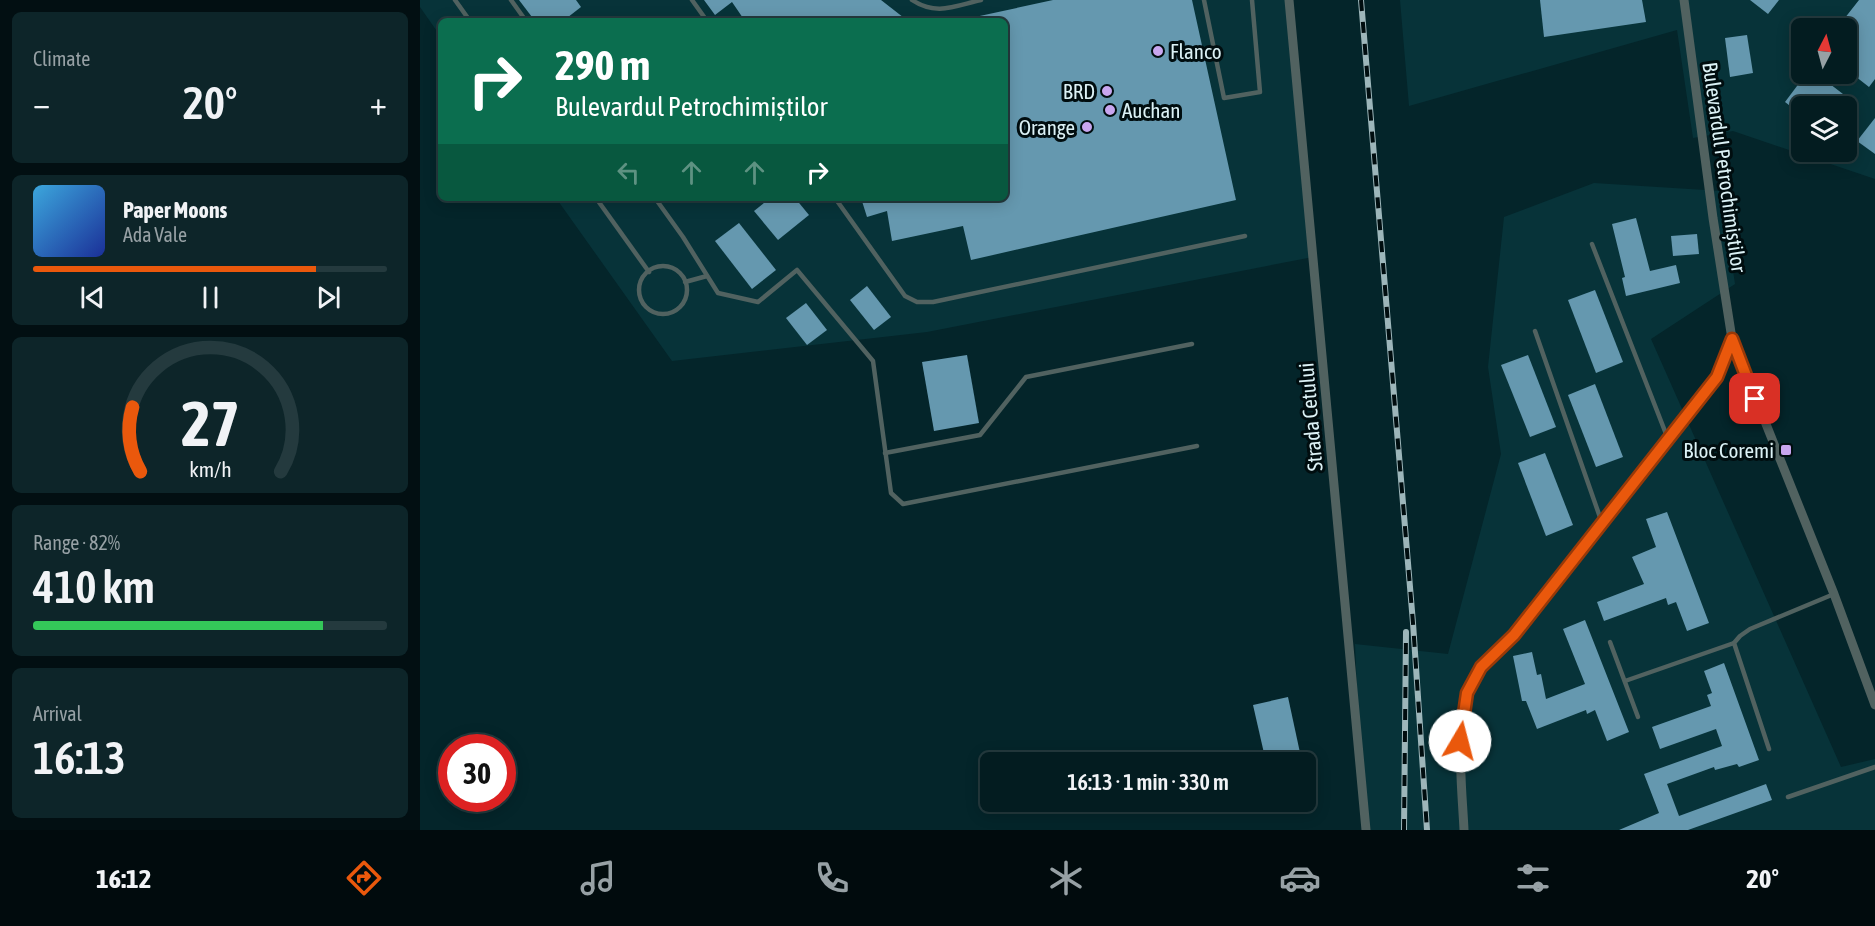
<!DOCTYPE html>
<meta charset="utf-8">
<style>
:root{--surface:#031c20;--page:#0d2529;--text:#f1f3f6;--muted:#97a1a5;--line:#243a3e;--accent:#ea580c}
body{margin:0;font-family:"Asap Condensed",sans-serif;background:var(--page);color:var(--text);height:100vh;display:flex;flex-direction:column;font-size:22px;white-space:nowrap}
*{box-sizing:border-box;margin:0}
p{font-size:20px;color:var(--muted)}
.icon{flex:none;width:33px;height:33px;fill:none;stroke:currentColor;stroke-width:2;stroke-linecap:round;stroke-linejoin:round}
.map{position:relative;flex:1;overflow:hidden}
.panel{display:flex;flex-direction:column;gap:12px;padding:12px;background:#020f12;width:420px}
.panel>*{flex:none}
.hud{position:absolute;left:18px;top:18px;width:570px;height:183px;border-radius:9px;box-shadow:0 3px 15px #0003,0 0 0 2px var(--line);background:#0b6e4f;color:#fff;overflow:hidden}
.needle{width:39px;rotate:6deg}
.tools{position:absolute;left:1371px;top:18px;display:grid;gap:12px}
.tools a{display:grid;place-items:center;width:66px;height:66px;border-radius:9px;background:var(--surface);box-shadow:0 3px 15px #0003,0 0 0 2px var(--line);font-size:30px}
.speed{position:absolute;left:18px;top:734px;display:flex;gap:12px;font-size:30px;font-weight:700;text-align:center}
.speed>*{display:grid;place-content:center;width:78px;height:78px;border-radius:50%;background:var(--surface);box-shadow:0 3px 15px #0003,0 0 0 2px var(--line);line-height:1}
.speed .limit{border:9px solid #d22;background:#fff;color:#111}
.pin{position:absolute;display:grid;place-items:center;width:51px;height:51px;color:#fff;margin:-26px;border-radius:12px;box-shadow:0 3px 9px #0006}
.me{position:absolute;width:66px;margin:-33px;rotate:8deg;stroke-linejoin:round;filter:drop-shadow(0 0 4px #0008)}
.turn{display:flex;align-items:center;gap:21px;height:126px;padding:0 18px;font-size:27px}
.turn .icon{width:78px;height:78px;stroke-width:2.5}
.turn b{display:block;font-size:42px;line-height:51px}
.lanes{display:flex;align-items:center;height:57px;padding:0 18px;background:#0003;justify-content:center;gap:30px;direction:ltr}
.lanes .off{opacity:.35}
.big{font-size:45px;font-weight:600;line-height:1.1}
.panel .tile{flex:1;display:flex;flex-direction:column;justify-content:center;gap:9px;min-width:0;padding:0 21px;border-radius:9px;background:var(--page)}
.panel .dial{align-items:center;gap:0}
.dial svg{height:156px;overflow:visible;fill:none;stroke:var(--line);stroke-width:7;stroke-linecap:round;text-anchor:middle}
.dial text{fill:var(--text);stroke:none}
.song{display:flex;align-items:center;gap:18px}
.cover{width:72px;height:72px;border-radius:9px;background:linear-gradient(135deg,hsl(200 70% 55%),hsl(230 70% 35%))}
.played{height:6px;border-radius:3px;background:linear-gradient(90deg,var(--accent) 80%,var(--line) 80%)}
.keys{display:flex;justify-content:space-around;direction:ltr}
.heat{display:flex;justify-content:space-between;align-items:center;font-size:33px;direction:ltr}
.charge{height:9px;border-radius:4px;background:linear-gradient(90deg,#34c759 82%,var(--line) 0)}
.trip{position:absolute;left:560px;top:752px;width:336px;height:60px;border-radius:9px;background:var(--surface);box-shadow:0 3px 15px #0003,0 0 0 2px var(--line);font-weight:600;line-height:60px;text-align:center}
.tabs{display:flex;height:96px;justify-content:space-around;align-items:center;background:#010b0d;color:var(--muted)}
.tabs .icon{width:42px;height:42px}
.tabs .current{color:var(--accent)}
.tabs b{font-size:27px;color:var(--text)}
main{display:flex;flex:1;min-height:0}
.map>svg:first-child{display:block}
.built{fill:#073339;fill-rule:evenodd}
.building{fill:#6598af}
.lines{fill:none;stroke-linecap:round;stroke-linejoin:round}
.service{stroke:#516260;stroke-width:4.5}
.minor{stroke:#516260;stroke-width:9}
.rail-casing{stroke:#9db6ba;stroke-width:6}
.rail{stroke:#000d0f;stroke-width:4;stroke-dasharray:11;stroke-linecap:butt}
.route-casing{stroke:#983908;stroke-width:15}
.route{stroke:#ea580c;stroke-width:10}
.poi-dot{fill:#c8a6ef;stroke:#000d0f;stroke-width:2}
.labels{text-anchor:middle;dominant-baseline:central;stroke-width:6;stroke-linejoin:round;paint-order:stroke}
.poi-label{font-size:21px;fill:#dcf2f6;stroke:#000d0f;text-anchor:end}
.street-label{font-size:21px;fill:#dcf2f6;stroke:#000d0f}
</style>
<main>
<section class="panel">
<div class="tile"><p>Climate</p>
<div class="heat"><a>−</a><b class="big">20°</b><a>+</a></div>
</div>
<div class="tile">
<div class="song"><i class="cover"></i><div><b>Paper Moons</b><p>Ada Vale</p></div></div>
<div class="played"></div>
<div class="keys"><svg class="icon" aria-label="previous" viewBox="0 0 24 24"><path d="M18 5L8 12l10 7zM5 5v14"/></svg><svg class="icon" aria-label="pause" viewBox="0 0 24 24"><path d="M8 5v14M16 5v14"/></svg><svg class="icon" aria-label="next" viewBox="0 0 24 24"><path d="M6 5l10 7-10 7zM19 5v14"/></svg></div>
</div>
<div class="tile dial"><svg viewBox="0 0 100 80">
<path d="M14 69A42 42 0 1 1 86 69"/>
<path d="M14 69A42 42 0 0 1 10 36" stroke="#ea580c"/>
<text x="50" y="56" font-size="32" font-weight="700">27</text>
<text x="50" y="72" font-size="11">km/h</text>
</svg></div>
<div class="tile"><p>Range · 82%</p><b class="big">410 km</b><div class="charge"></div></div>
<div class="tile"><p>Arrival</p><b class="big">16:13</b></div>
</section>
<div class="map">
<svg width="1455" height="830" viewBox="0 0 1455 830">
<rect width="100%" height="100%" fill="#04252a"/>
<!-- built -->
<g class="built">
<polygon points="0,0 869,0 893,257 507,332 252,361 136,198 585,198 585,21 21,21 21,37 0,7"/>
<path d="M980 0H1455V179L1313 131 1273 138 1257 30 989 106ZM1382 28H1426V74H1382ZM1382 106H1426V152H1382Z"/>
<polygon points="1174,183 1301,191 1315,284 1231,339 1421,767 1455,759 1455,830 949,830 941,778 935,644 1028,654 1081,454 1068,367 1084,217"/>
</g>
<!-- building -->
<g class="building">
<polygon points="99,0 156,0 161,7 143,21 115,21"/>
<polygon points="284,0 461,0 488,21 325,21 312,2 295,15"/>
<polygon points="633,0 772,0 816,200 551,260 543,226 472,241 467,211 447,217 441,198 585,198 585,21 556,21 555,17"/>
<polygon points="1120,0 1222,0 1226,22 1124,37"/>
<polygon points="1330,0 1359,0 1348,14"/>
<polygon points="1439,0 1455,0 1455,79 1449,87 1426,69 1426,28 1417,28"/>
<polygon points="1327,35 1333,73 1310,77 1305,38"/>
<polygon points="1386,74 1397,74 1423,94 1413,106 1382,106 1382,115 1365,102"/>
<polygon points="1455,118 1455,154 1437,141"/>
<polygon points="350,198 375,198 389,215 358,240 334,211"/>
<polygon points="1216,218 1230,271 1256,265 1260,283 1206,296 1202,278 1205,277 1192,224"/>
<polygon points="319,223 356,270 332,289 295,241"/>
<polygon points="1277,234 1279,254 1253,256 1251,236"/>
<polygon points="447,286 471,317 454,330 430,300"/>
<polygon points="1175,290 1203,362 1176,373 1148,300"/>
<polygon points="386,303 407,330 387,345 366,318"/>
<polygon points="547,355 559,423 514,431 502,362"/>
<polygon points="1108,355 1136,427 1110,437 1081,365"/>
<polygon points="1175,384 1203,457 1176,467 1148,395"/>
<polygon points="1125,453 1153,525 1126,536 1098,463"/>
<polygon points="1247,512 1289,623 1267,631 1256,602 1248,605 1246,598 1184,621 1177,602 1224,584 1212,557 1236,547 1226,519"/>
<polygon points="1165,620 1209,732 1187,741 1175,710 1167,714 1166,710 1117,729 1106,701 1102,701 1093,656 1112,652 1117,675 1121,674 1126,699 1165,684 1143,629"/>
<polygon points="1304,663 1339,760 1319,767 1317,764 1295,770 1294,767 1247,784 1259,816 1346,784 1352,800 1268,830 1199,830 1239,813 1224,774 1302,746 1296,729 1240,749 1232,727 1291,706 1287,695 1292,693 1284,671"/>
<polygon points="868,697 882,762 846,762 833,705"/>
<polygon points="854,801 895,801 896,805 857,813"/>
</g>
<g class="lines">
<!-- service -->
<g class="service">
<polyline points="35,0 50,21"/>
<polyline points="91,0 106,21"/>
<polyline points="272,0 287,21"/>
<path d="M492 0C516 16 535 6 561 0"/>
<polyline points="784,0 804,98 840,92 832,0"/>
<polyline points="176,198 229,272"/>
<polyline points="235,198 263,237 298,293 338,302 377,270 453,361 471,493 483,504 777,446"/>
<polyline points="415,198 485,296 497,302 513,302 825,236"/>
<polyline points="1172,244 1248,439"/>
<circle cx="243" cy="290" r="24"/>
<polyline points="265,282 287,276"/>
<polyline points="1115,331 1182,523"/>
<polyline points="465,453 560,435 606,377 772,344"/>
<polyline points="1190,642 1218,717"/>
<polyline points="1205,681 1314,643"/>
<polyline points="1349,749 1314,643 1320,636 1330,629 1414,594"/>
<polyline points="1368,797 1455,767"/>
</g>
<!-- minor -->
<g class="minor">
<polyline points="869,0 946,830"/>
<polyline points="1264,0 1293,218 1312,339 1414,594 1455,705"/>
<path d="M1044 830C1042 783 1031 706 1061 667 1070 655 1083 645 1094 635L1297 377 1312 339"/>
</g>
<!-- rail casing -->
<g class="rail-casing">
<g id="rail">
<polyline points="941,0 993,623 1007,830"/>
<polyline points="984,830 986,632"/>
</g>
</g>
<!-- rail -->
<use href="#rail" class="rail"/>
</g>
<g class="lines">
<!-- route casing -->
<g class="route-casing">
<polyline id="route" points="1040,741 1047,693 1061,667 1094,635 1297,377 1312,339 1335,399"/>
</g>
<!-- route -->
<use href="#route" class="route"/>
</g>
<!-- markers -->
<g class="poi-dot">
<circle cx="738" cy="51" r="6"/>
<circle cx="687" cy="91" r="6"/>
<circle cx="690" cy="110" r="6"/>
<circle cx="667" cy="127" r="6"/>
<rect x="1360" y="444" width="12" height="12" rx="3"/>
</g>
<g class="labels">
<!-- poi labels -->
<g class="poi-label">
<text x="750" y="51" text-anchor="start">Flanco</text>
<text x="675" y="91">BRD</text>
<text x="702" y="110" text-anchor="start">Auchan</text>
<text x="655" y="127">Orange</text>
<text x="1354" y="450">Bloc Coremi</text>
</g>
<!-- street labels -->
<g class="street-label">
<text transform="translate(1305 167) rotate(82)">Bulevardul Petrochimiștilor</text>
<text transform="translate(890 417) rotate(-95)">Strada Cetului</text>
</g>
</g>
</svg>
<div class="tools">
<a><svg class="needle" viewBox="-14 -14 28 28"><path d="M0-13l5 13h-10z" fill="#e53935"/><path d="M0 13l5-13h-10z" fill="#97a1a5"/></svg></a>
<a><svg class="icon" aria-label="layers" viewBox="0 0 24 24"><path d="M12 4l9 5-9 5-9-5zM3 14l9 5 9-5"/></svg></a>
</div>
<div class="speed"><div class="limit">30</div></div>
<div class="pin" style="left:1335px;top:399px;background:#d93025"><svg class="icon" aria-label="arrive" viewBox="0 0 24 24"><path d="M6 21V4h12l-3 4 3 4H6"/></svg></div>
<svg class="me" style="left:1040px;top:741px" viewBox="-20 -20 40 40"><circle r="19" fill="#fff"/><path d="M0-13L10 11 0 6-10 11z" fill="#ea580c"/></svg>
<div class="trip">16:13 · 1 min · 330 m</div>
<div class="hud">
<div class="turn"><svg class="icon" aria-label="right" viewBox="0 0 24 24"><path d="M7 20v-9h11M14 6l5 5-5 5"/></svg><div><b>290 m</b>Bulevardul Petrochimiștilor</div></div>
<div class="lanes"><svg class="icon off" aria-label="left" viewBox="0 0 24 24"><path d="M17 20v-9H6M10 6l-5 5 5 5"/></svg><svg class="icon off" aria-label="ahead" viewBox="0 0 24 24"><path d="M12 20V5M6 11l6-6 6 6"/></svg><svg class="icon off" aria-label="ahead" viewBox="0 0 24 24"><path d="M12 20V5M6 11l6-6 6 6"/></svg><svg class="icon" aria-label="right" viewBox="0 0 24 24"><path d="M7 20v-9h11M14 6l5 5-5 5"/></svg></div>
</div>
</div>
</main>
<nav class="tabs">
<b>16:12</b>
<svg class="icon current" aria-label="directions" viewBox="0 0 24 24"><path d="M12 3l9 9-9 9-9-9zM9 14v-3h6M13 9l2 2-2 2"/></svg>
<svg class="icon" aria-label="music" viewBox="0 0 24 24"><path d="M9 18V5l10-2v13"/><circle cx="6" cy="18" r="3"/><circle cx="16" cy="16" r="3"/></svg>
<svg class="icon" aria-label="phone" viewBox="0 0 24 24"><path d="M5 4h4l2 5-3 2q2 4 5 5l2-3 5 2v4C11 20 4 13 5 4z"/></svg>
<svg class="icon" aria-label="climate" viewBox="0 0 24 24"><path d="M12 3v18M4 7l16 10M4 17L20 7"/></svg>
<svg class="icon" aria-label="car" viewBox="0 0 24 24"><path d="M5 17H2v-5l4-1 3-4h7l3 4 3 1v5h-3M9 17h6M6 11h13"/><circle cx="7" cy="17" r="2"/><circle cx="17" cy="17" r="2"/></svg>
<svg class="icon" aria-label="filters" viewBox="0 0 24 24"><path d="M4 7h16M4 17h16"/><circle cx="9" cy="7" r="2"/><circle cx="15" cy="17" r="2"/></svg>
<b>20°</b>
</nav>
